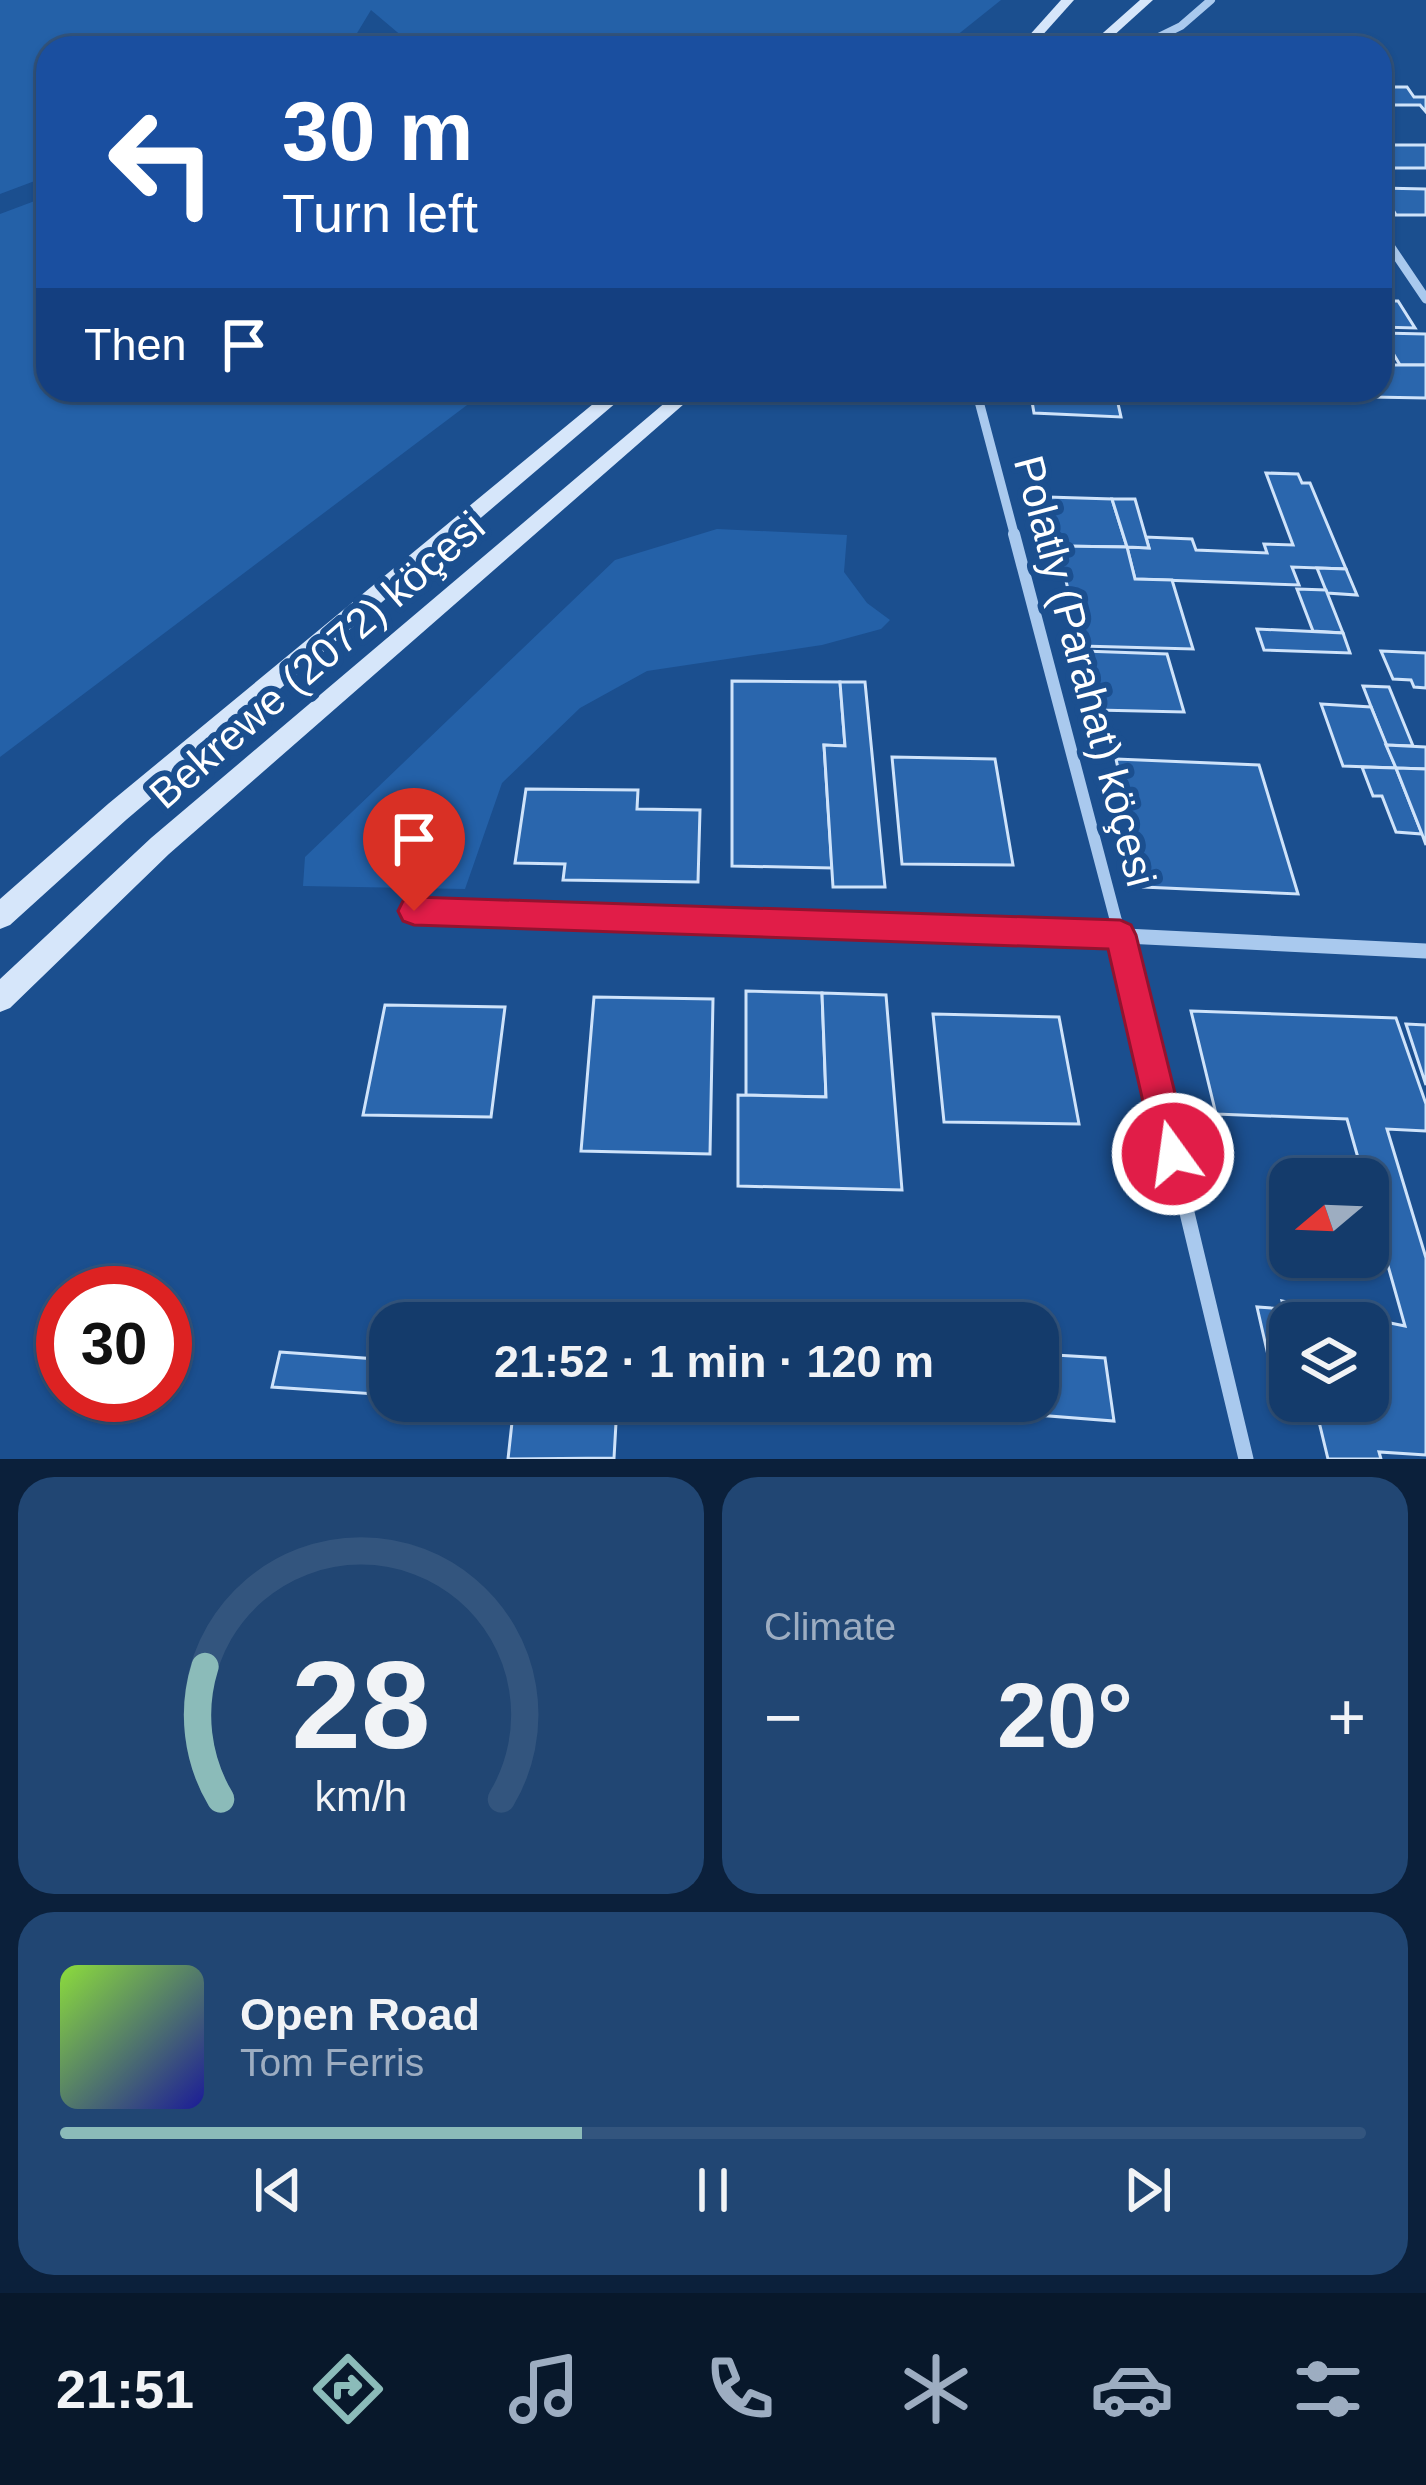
<!DOCTYPE html>
<meta charset="utf-8">
<style>
:root{--surface:#143b6b;--page:#214673;--text:#f1f3f6;--muted:#9dadc1;--line:#33557e;--accent:#8bbbb9}
body{margin:0;font-family:Helvetica,sans-serif;background:var(--page);color:var(--text);height:100vh;display:flex;flex-direction:column;font-size:45px;white-space:nowrap}
*{box-sizing:border-box;margin:0}
p{font-size:39px;color:var(--muted)}
.icon{flex:none;width:66px;height:66px;fill:none;stroke:currentColor;stroke-width:2;stroke-linecap:round;stroke-linejoin:round}
.map{position:relative;height:1459px;overflow:hidden}
.panel{display:flex;flex-direction:column;gap:18px;padding:18px;background:#0b203b;flex:1}
.panel>*{flex:none}
.guide{position:absolute;left:36px;top:36px;width:1356px;height:366px;border-radius:36px;box-shadow:0 3px 9px #0004,0 0 0 3px var(--line);background:#1a4fa0;color:#fff;overflow:hidden}
.needle{width:78px;rotate:251deg}
.buttons{position:absolute;left:1269px;top:1158px;display:grid;gap:24px}
.buttons a{display:grid;place-items:center;width:120px;height:120px;border-radius:24px;background:var(--surface);box-shadow:0 3px 9px #0004,0 0 0 3px var(--line);font-size:60px}
.speed{position:absolute;left:36px;top:1266px;display:flex;gap:24px;font-size:60px;font-weight:700;text-align:center}
.speed>*{display:grid;place-content:center;width:156px;height:156px;border-radius:50%;background:var(--surface);box-shadow:0 3px 9px #0004,0 0 0 3px var(--line);line-height:1}
.speed .limit{border:18px solid #d22;background:#fff;color:#111}
.pin{position:absolute;display:grid;place-items:center;width:102px;height:102px;color:#fff;margin:-123px -51px;border-radius:50% 50% 50% 0;rotate:-45deg;box-shadow:0 0 12px #0007}
.pin .icon{rotate:45deg}
.me{position:absolute;width:132px;margin:-66px;rotate:346deg;stroke-linejoin:round;filter:drop-shadow(0 0 9px #0008)}
.turn{display:flex;align-items:center;gap:42px;height:252px;padding:0 48px;font-size:54px}
.turn .icon{width:156px;height:156px;stroke-width:2.5}
.turn b{display:block;font-size:84px;line-height:102px}
.then{display:flex;align-items:center;height:114px;padding:0 48px;background:#0003;gap:24px;font-size:45px}
.big{font-size:90px;font-weight:800;line-height:1.1}
.panel .card{flex:1;display:flex;flex-direction:column;justify-content:center;gap:18px;min-width:0;padding:0 42px;border-radius:36px;background:var(--page)}
.panel .dial{align-items:center;gap:0}
.dial svg{height:312px;overflow:visible;fill:none;stroke:var(--line);stroke-width:7;stroke-linecap:round;text-anchor:middle}
.dial text{fill:var(--text);stroke:none}
.song{display:flex;align-items:center;gap:36px}
.cover{width:144px;height:144px;border-radius:18px;background:linear-gradient(135deg,hsl(90 70% 55%),hsl(240 70% 35%))}
.played{height:12px;border-radius:6px;background:linear-gradient(90deg,var(--accent) 40%,var(--line) 40%)}
.keys{display:flex;justify-content:space-around;direction:ltr}
.heat{display:flex;justify-content:space-between;align-items:center;font-size:66px;direction:ltr}
.panel .tiles{flex:1;display:grid;gap:18px;grid-template-columns:1fr 1fr}
.card:last-child{grid-column:span 2}
.trip{position:absolute;left:369px;top:1302px;width:690px;height:120px;border-radius:36px;background:var(--surface);box-shadow:0 3px 9px #0004,0 0 0 3px var(--line);font-weight:800;line-height:120px;text-align:center}
.dock{display:flex;height:192px;justify-content:space-around;align-items:center;background:#08182b;color:var(--muted)}
.dock .icon{width:84px;height:84px}
.dock .current{color:var(--accent)}
.dock b{font-size:54px;color:var(--text)}
.map>svg:first-child{display:block}
.green{fill:#2461a8}
.building{fill:#2a66ad;stroke:#cfe3fa;stroke-width:3}
.lines{fill:none;stroke-linecap:round;stroke-linejoin:round}
.minor-far3{stroke:#a9c9ee;stroke-width:8}
.minor-far2{stroke:#a9c9ee;stroke-width:9}
.minor-far1{stroke:#a9c9ee;stroke-width:12}
.minor{stroke:#a9c9ee;stroke-width:15}
.secondary{fill:#d6e6fa;fill-rule:evenodd}
.route{fill:#e11d48;stroke:#92132f;stroke-width:3}
.labels{text-anchor:middle;dominant-baseline:central;stroke-width:12;stroke-linejoin:round;paint-order:stroke}
.street-label{font-size:42px;fill:#fff;stroke:#1b4f8f}
</style>
<div class="map">
<svg width="1426" height="1459" viewBox="0 0 1426 1459">
<rect width="100%" height="100%" fill="#1b4f8f"/>
<!-- green -->
<g class="green">
<polygon points="0,0 1001,0 941,48 416,48 371,10 348,48 48,48 48,176 0,194"/>
<polygon points="48,196 48,390 487,390 0,757 0,214"/>
<polygon points="717,529 847,535 844,572 867,603 890,620 881,629 822,645 647,671 580,708 502,783 465,889 303,886 305,857 615,560"/>
</g>
<!-- building -->
<g class="building">
<polygon points="1380,87 1407,87 1414,97 1426,97 1426,112 1420,105 1380,105"/>
<rect x="1380" y="145" width="46" height="23"/>
<polygon points="1380,188 1426,189 1426,215 1396,215"/>
<polygon points="1380,301 1398,301 1415,328 1380,327"/>
<polygon points="1381,333 1426,334 1426,365 1400,365"/>
<polygon points="1380,365 1426,365 1426,398 1317,396 1314,390 1380,390"/>
<polygon points="1030,390 1115,390 1121,417 1034,413"/>
<polygon points="1249,390 1314,390 1317,396 1252,395"/>
<polygon points="1266,473 1298,474 1302,483 1310,483 1346,569 1292,567 1299,585 1135,579 1127,547 1149,548 1146,537 1192,539 1196,550 1267,553 1264,544 1293,545"/>
<polygon points="1047,497 1112,499 1127,547 1058,546"/>
<polygon points="1112,499 1135,499 1149,548 1127,547"/>
<polygon points="1058,546 1127,547 1135,579 1172,580 1193,649 1081,646"/>
<polygon points="1317,568 1346,569 1357,595 1327,593"/>
<polygon points="1297,589 1326,590 1343,633 1313,631"/>
<polygon points="1257,629 1343,633 1350,653 1264,650"/>
<polygon points="1083,651 1167,654 1184,712 1096,710"/>
<polygon points="1381,651 1426,653 1426,688 1414,687 1411,680 1393,679"/>
<polygon points="732,681 840,682 845,746 824,745 832,868 732,866"/>
<polygon points="840,682 865,682 885,887 833,887 824,745 845,746"/>
<polygon points="1363,686 1389,687 1413,746 1386,745"/>
<polygon points="1321,704 1371,707 1396,768 1343,766"/>
<polygon points="1386,745 1426,747 1426,769 1396,768"/>
<polygon points="892,757 995,759 1013,865 902,864"/>
<polygon points="1116,759 1259,765 1298,894 1143,887"/>
<polygon points="1362,767 1396,768 1422,834 1396,832 1382,796 1373,796"/>
<polygon points="1396,768 1426,769 1426,845 1422,834"/>
<polygon points="526,789 638,790 637,809 700,810 698,882 563,880 565,864 515,863"/>
<polygon points="746,991 822,993 826,1097 746,1095"/>
<polygon points="822,993 886,995 902,1190 738,1186 738,1095 826,1097"/>
<polygon points="594,997 713,999 710,1154 581,1151"/>
<polygon points="385,1005 505,1007 491,1117 363,1115"/>
<polygon points="1191,1011 1396,1018 1426,1104 1426,1131 1387,1129 1426,1258 1426,1455 1379,1452 1381,1459 1328,1459 1314,1401 1368,1401 1368,1323 1290,1323 1290,1357 1268,1355 1257,1307 1284,1309 1282,1301 1405,1326 1368,1195 1368,1179 1364,1179 1347,1119 1216,1114"/>
<polygon points="933,1014 1059,1017 1079,1124 944,1122"/>
<polygon points="1406,1024 1426,1025 1426,1085"/>
<polygon points="280,1352 390,1360 390,1395 272,1387"/>
<polygon points="1038,1354 1105,1358 1114,1421 1024,1414 1022,1401 1038,1401"/>
<polygon points="501,1401 715,1401 715,1408 514,1404"/>
<polygon points="514,1404 617,1405 614,1458 508,1459"/>
</g>
<g class="lines">
<!-- minor-far3 -->
<polyline class="minor-far3" points="1136,48 1181,26 1211,0"/>
<!-- minor-far2 -->
<g class="minor-far2">
<polyline points="1380,231 1426,299"/>
<polyline points="976,390 1015,537"/>
</g>
<!-- minor-far1 -->
<g class="minor-far1">
<polyline points="1014,534 1120,936"/>
<polyline points="414,911 1141,936"/>
</g>
<!-- minor -->
<g class="minor">
<polyline points="1065,933 1426,951"/>
<polyline points="1120,933 1246,1459"/>
</g>
<!-- secondary -->
<g class="secondary">
<polygon points="1061,0 1074,0 1031,48 1018,48"/>
<polygon points="1140,0 1153,0 1100,48 1086,48"/>
<polygon points="610,390 631,390 126,820 10,925 0,929 0,899 108,804"/>
<polygon points="680,390 700,390 169,854 10,1008 0,1012 0,979 151,838"/>
</g>
</g>
<!-- route -->
<polygon class="route" points="414,897 1120,920 1131,925 1136,935 1190,1154 1185,1166 1173,1171 1160,1166 1155,1154 1108,949 414,925 403,921 398,911 403,901"/>
<g class="labels">
<!-- street labels -->
<g class="street-label">
<text transform="translate(317 660) rotate(-41)">Bekrewe (2072) köçesi</text>
<text transform="translate(1085 671) rotate(75)">Polatly (Parahat) köçesi</text>
</g>
</g>
</svg>
<div class="buttons">
<a><svg class="needle" viewBox="-14 -14 28 28"><path d="M0-13l5 13h-10z" fill="#e53935"/><path d="M0 13l5-13h-10z" fill="#9dadc1"/></svg></a>
<a><svg class="icon" aria-label="layers" viewBox="0 0 24 24"><path d="M12 4l9 5-9 5-9-5zM3 14l9 5 9-5"/></svg></a>
</div>
<div class="speed"><div class="limit">30</div></div>
<div class="pin" style="left:414px;top:911px;background:#d93025"><svg class="icon" aria-label="arrive" viewBox="0 0 24 24"><path d="M6 21V4h12l-3 4 3 4H6"/></svg></div>
<svg class="me" style="left:1173px;top:1154px" viewBox="-20 -20 40 40"><circle r="17" fill="#e11d48" stroke="#fff" stroke-width="3"/><path d="M0-11L8 9 0 5-8 9z" fill="#fff"/></svg>
<div class="trip">21:52 · 1 min · 120 m</div>
<div class="guide">
<div class="turn"><svg class="icon" aria-label="left" viewBox="0 0 24 24"><path d="M17 20v-9H6M10 6l-5 5 5 5"/></svg><div><b>30 m</b>Turn left</div></div>
<div class="then">Then<svg class="icon" aria-label="arrive" viewBox="0 0 24 24"><path d="M6 21V4h12l-3 4 3 4H6"/></svg></div>
</div>
</div>
<section class="panel">
<div class="tiles">
<div class="card dial"><svg viewBox="0 0 100 80">
<path d="M14 69A42 42 0 1 1 86 69"/>
<path d="M14 69A42 42 0 0 1 10 35" stroke="#8bbbb9"/>
<text x="50" y="56" font-size="32" font-weight="700">28</text>
<text x="50" y="72" font-size="11">km/h</text>
</svg></div>
<div class="card"><p>Climate</p>
<div class="heat"><a>−</a><b class="big">20°</b><a>+</a></div>
</div>
<div class="card">
<div class="song"><i class="cover"></i><div><b>Open Road</b><p>Tom Ferris</p></div></div>
<div class="played"></div>
<div class="keys"><svg class="icon" aria-label="previous" viewBox="0 0 24 24"><path d="M18 5L8 12l10 7zM5 5v14"/></svg><svg class="icon" aria-label="pause" viewBox="0 0 24 24"><path d="M8 5v14M16 5v14"/></svg><svg class="icon" aria-label="next" viewBox="0 0 24 24"><path d="M6 5l10 7-10 7zM19 5v14"/></svg></div>
</div>
</div>
</section>
<nav class="dock">
<b>21:51</b>
<svg class="icon current" aria-label="directions" viewBox="0 0 24 24"><path d="M12 3l9 9-9 9-9-9zM9 14v-3h6M13 9l2 2-2 2"/></svg>
<svg class="icon" aria-label="music" viewBox="0 0 24 24"><path d="M9 18V5l10-2v13"/><circle cx="6" cy="18" r="3"/><circle cx="16" cy="16" r="3"/></svg>
<svg class="icon" aria-label="phone" viewBox="0 0 24 24"><path d="M5 4h4l2 5-3 2q2 4 5 5l2-3 5 2v4C11 20 4 13 5 4z"/></svg>
<svg class="icon" aria-label="climate" viewBox="0 0 24 24"><path d="M12 3v18M4 7l16 10M4 17L20 7"/></svg>
<svg class="icon" aria-label="car" viewBox="0 0 24 24"><path d="M5 17H2v-5l4-1 3-4h7l3 4 3 1v5h-3M9 17h6M6 11h13"/><circle cx="7" cy="17" r="2"/><circle cx="17" cy="17" r="2"/></svg>
<svg class="icon" aria-label="filters" viewBox="0 0 24 24"><path d="M4 7h16M4 17h16"/><circle cx="9" cy="7" r="2"/><circle cx="15" cy="17" r="2"/></svg>
</nav>
